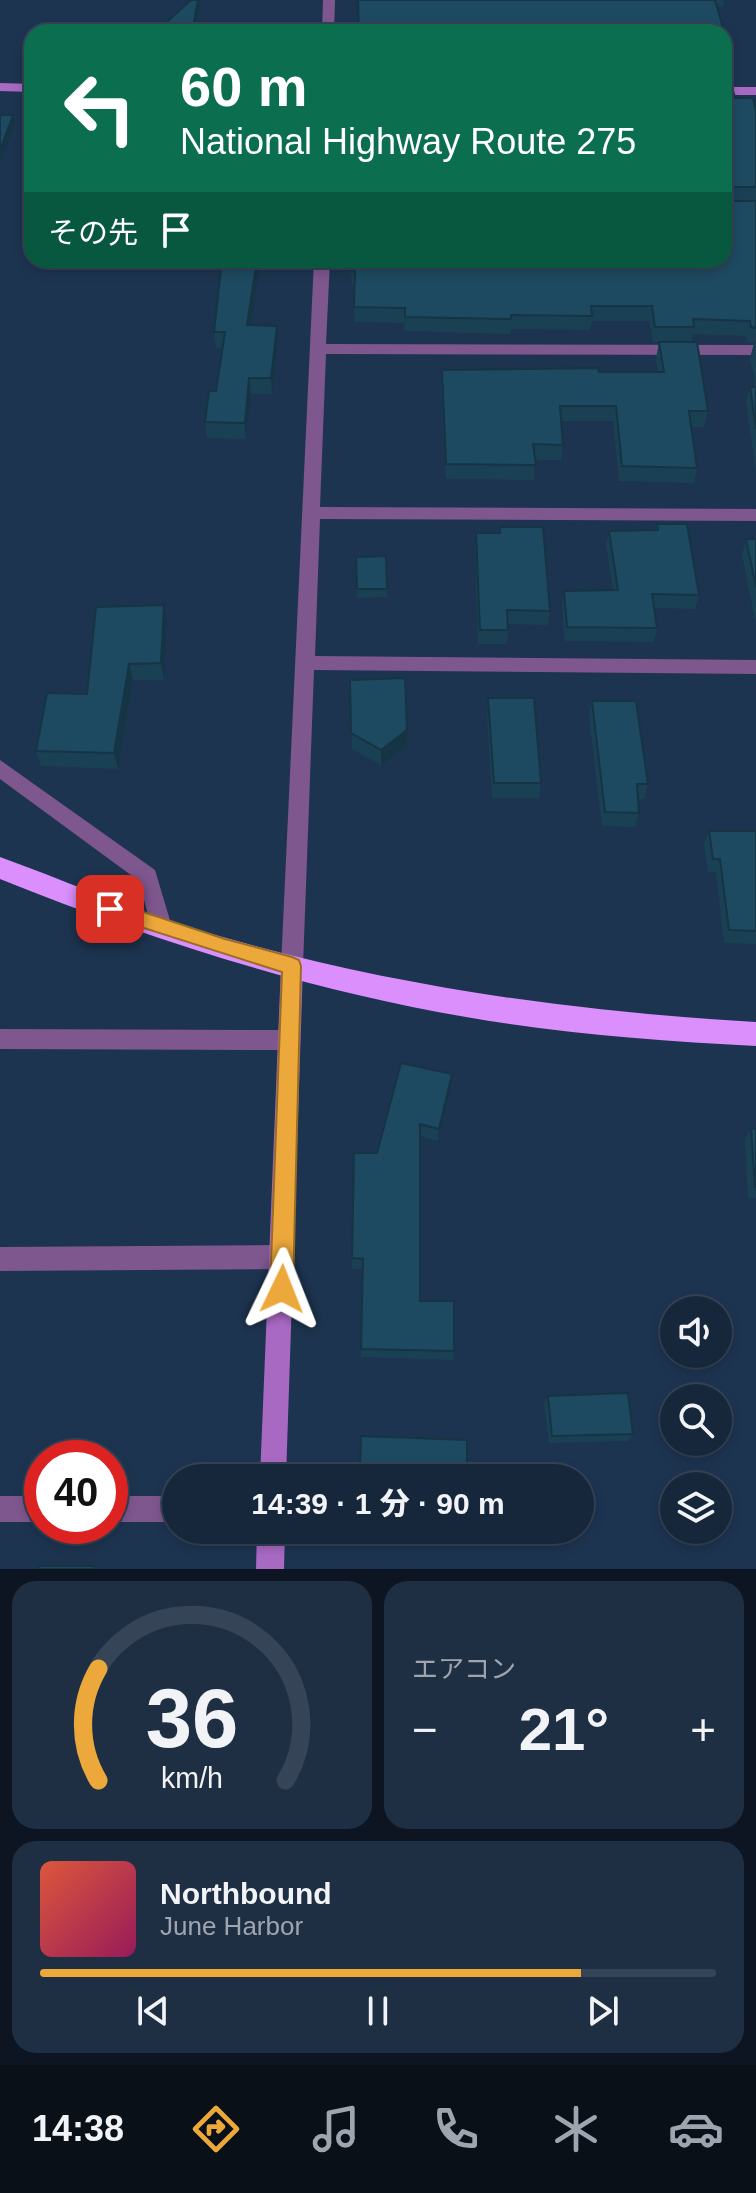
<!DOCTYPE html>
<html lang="ja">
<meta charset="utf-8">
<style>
:root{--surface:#16273c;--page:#1f2f43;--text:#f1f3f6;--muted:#9ea5af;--line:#354456;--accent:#eda83b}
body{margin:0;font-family:Arial,"Noto Sans JP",sans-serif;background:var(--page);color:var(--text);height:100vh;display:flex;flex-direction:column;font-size:30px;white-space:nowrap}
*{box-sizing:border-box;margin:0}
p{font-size:26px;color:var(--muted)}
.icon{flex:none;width:44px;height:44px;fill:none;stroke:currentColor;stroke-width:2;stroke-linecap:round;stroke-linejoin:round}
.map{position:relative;height:1569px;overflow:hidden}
.panel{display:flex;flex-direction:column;gap:12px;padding:12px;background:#0c1521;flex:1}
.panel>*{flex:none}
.banner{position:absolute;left:24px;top:24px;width:708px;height:244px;border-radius:24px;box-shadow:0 4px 12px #0003,0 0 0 2px var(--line);background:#0b6e4f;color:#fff;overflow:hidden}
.tools{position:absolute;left:660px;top:1296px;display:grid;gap:16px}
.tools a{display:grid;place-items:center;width:72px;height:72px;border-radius:50%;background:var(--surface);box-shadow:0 4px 12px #0003,0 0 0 2px var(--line);font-size:40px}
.speed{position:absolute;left:24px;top:1440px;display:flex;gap:16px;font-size:40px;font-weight:700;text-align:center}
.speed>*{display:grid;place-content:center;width:104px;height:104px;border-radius:50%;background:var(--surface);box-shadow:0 4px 12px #0003,0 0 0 2px var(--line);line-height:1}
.speed .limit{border:12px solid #d22;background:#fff;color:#111}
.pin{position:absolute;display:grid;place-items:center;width:68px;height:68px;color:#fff;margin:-34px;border-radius:16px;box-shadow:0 4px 12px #0006}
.me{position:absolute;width:88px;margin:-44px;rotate:2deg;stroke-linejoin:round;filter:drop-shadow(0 0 6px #0008)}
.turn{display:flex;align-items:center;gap:28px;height:168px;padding:0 24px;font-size:36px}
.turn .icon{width:104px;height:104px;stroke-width:2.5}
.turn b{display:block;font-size:56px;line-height:68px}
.then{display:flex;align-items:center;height:76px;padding:0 24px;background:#0003;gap:16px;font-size:30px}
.big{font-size:60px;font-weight:800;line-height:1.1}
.panel .card{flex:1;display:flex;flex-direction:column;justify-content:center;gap:12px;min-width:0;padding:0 28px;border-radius:24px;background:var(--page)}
.panel .dial{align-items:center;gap:0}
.dial svg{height:208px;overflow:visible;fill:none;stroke:var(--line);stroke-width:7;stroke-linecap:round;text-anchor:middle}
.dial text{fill:var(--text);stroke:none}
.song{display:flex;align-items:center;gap:24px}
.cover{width:96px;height:96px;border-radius:12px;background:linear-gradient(135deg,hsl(10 70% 55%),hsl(330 70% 35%))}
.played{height:8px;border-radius:4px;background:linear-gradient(90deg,var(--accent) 80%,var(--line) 80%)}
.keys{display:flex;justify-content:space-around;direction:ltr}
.heat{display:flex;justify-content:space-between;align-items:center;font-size:44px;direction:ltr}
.panel .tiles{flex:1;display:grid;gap:12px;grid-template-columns:1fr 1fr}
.card:last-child{grid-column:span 2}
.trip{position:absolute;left:162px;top:1464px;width:432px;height:80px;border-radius:40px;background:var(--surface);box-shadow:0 4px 12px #0003,0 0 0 2px var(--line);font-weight:800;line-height:80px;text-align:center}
.tabs{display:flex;height:128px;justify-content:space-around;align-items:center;background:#091018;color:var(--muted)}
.tabs .icon{width:56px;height:56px}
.tabs .current{color:var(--accent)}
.tabs b{font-size:36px;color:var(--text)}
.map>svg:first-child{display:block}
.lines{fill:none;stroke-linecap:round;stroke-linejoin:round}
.street{fill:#7e578f;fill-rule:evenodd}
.secondary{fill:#a869c3;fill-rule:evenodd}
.highway{fill:#db8ffd;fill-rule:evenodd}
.wall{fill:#1a4053}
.shaded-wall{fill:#153444}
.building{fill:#1e4a61;stroke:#153444;stroke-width:2}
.route{fill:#eda83b;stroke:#9a6d26;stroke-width:2}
</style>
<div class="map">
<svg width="756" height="1569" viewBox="0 0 756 1569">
<rect width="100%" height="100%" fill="#1d3450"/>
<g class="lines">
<!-- street -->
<g class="street">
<polygon points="323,0 335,0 334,32 322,32"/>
<polygon points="314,260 330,260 326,344 756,345 756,355 326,354 320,507 756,509 756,521 320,519 315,656 756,660 756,674 314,670 303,966 300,973 292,976 284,973 281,966"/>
<polygon points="0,760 155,870 172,927 169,934 161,936 153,934 139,881 0,779"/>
<polygon points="0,1029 288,1030 296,1033 299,1040 296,1047 288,1050 0,1049"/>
<polygon points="283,1245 292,1248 295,1257 292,1266 283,1269 0,1271 0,1247"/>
<rect x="0" y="1496" width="42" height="26"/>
<rect x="110" y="1496" width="66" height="26"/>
</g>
<!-- secondary -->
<g class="secondary">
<polygon points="0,83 32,84 32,92 0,91"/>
<rect x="724" y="87" width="32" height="8"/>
<polygon points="292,956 300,959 303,966 286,1478 260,1478 281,966 284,959"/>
<polygon points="257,1530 285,1530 284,1569 256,1569"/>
</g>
<!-- highway -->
<path class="highway" d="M0 857C61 879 120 905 182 925 369 983 561 1011 756 1022V1046C659 1041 562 1034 466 1017 305 989 151 940 0 879Z"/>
</g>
<!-- wall -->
<g class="wall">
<polygon points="358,0 724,0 723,6 717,7 727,42 724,57 724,32"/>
<polygon points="724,81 735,98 756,111 756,343 747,342 746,336 693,334 691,342 653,342 649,321 592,321 590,330 511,329 510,334 404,331 405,323 354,322 355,284 352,284 351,270 724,260"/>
<polygon points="222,260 260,260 251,325 277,326 278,342 272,394 251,394 246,439 207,438 205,422 216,391 222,348 216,348 214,332"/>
<polygon points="659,342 708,411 704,427 691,427 697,468 694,483 619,481 613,421 561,421 563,445 561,460 535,460 534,480 446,479 441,386 442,370 658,372 656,358"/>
<polygon points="754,343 756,343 756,387 750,358"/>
<polygon points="750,387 756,387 756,472 746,401"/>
<polygon points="657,524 699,595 695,609 654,608 657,628 654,642 565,641 562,605 564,591 613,590 606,545 609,531 655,530"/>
<polygon points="500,527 550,611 548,625 508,624 507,644 478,644 475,547 476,533 499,533"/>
<polygon points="746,539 756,539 756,625 742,555"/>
<polygon points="386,556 387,597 357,598 356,557"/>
<polygon points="164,605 167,622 164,680 133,680 118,769 41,766 36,751 87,694"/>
<polygon points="350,680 407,730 407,746 381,765 352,749"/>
<polygon points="488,698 541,783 539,798 492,798 487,714"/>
<polygon points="592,701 648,784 644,799 638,799 639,813 635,827 602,826 589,716"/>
<polygon points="709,831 756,831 756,944 724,943 716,872 708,872 704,844"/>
<polygon points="452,1074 451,1087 438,1141 420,1136 420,1301 454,1351 453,1360 361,1357 363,1269 352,1269 352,1258 377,1153"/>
<polygon points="751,1128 756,1129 756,1198 748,1198 745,1140"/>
<polygon points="548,1396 633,1434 628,1441 549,1443 544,1404"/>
</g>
<!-- shaded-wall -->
<g class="shaded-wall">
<polygon points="198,0 201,0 195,32 192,32"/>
<polygon points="13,115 15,124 0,164 0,150"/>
<polygon points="257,260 260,260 249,341 247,325"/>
<polygon points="277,326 278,342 272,394 271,378"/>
<polygon points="249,378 251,394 246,439 245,423"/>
<polygon points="164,605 167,622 164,680 161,663"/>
<polygon points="129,664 133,680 118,769 114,753"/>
<polygon points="407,730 407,746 381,765 381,750"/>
<polygon points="452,1074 451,1087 438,1141 439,1129"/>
</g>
<!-- building -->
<g class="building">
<polygon points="191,0 198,0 192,32 156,32"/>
<polygon points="358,0 715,0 727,42 724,42 724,32 359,32"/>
<polygon points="724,60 727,70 724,80"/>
<polygon points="724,80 731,83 735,98 753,98 756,111 756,187 727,187 724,190 727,201 756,201 756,328 751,327 750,321 693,319 694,327 655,327 652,306 591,306 592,316 511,315 511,319 405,317 405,308 354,307 355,270 351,270 352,260 724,260"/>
<polygon points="0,115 13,115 0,150"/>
<polygon points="222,260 257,260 247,325 277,326 271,378 249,378 245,423 205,422 209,391 216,391 225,332 214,332"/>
<polygon points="659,342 697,342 708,411 689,411 697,468 622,466 616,406 560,406 563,445 533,444 536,465 446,464 442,370 598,368 599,372 664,372"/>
<polygon points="750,387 756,387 756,429"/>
<polygon points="657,524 687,524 699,595 652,594 657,628 567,627 564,591 618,590 609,531 658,530"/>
<polygon points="500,527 543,527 550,611 507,610 508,630 480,630 476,533 500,533"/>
<polygon points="746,539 756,539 756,587"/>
<polygon points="386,556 387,589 357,589 356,557"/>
<polygon points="164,605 161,663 129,664 114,753 36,751 47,693 87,694 96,607"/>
<polygon points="405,678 407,730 381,750 351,733 350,680"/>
<polygon points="488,698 534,698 541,783 494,783"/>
<polygon points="592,701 636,701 648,784 637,784 639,813 605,812"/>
<polygon points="709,831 756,831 756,931 729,930 720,859 713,859"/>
<polygon points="401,1063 452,1074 439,1129 420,1124 420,1301 454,1301 454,1351 361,1349 363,1259 352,1258 354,1153 377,1153"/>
<polygon points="751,1128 756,1129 756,1187 755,1187"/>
<polygon points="628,1393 633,1434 552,1436 548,1396"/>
<polygon points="361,1436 467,1440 467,1478 360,1478"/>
<rect x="39" y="1566" width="55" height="3"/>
</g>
<!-- route -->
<polygon class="route" points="110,901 225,939 292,957 299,960 301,966 293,1289 290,1297 282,1300 274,1297 270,1289 282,972 103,915 101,909 103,903"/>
</svg>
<div class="tools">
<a><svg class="icon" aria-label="sound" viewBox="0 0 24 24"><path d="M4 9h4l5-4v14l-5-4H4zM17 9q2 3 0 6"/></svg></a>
<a><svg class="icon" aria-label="search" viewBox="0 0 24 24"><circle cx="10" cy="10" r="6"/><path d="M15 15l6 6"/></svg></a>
<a><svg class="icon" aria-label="layers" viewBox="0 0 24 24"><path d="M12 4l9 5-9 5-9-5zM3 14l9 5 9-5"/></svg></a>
</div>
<div class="speed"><div class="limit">40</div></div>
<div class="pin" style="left:110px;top:909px;background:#d93025"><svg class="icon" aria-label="arrive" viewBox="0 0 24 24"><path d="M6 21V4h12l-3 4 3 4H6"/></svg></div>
<svg class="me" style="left:282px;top:1289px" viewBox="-20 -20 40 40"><path d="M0-17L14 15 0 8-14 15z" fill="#eda83b" stroke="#fff" stroke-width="4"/></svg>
<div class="trip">14:39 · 1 分 · 90 m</div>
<div class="banner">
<div class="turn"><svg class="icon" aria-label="left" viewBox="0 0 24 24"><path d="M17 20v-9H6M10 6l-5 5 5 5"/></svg><div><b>60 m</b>National Highway Route 275</div></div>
<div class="then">その先<svg class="icon" aria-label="arrive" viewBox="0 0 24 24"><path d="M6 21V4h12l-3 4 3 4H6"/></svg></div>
</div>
</div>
<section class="panel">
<div class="tiles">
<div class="card dial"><svg viewBox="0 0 100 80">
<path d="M14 69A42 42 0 1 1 86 69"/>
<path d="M14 69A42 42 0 0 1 14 26" stroke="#eda83b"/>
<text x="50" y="56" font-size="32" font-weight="700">36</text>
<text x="50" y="72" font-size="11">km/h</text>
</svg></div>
<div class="card"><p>エアコン</p>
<div class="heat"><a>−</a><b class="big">21°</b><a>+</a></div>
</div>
<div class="card">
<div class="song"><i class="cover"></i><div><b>Northbound</b><p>June Harbor</p></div></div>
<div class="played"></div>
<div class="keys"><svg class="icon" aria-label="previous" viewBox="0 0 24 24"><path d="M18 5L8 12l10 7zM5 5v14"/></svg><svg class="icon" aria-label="pause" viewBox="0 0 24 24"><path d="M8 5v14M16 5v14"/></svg><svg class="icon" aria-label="next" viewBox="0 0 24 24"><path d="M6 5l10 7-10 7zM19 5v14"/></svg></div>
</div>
</div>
</section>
<nav class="tabs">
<b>14:38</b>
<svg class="icon current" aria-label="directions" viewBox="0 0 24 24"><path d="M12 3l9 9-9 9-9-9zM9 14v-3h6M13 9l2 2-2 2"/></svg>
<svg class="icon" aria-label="music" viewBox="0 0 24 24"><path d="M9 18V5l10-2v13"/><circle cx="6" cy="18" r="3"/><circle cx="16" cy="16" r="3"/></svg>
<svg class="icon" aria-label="phone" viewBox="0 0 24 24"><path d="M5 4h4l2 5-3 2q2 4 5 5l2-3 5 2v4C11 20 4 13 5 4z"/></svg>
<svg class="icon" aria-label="climate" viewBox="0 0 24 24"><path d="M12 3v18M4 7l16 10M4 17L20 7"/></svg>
<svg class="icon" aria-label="car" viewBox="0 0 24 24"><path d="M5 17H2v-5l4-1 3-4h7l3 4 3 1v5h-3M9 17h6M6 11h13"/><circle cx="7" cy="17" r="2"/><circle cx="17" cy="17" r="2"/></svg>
</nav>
